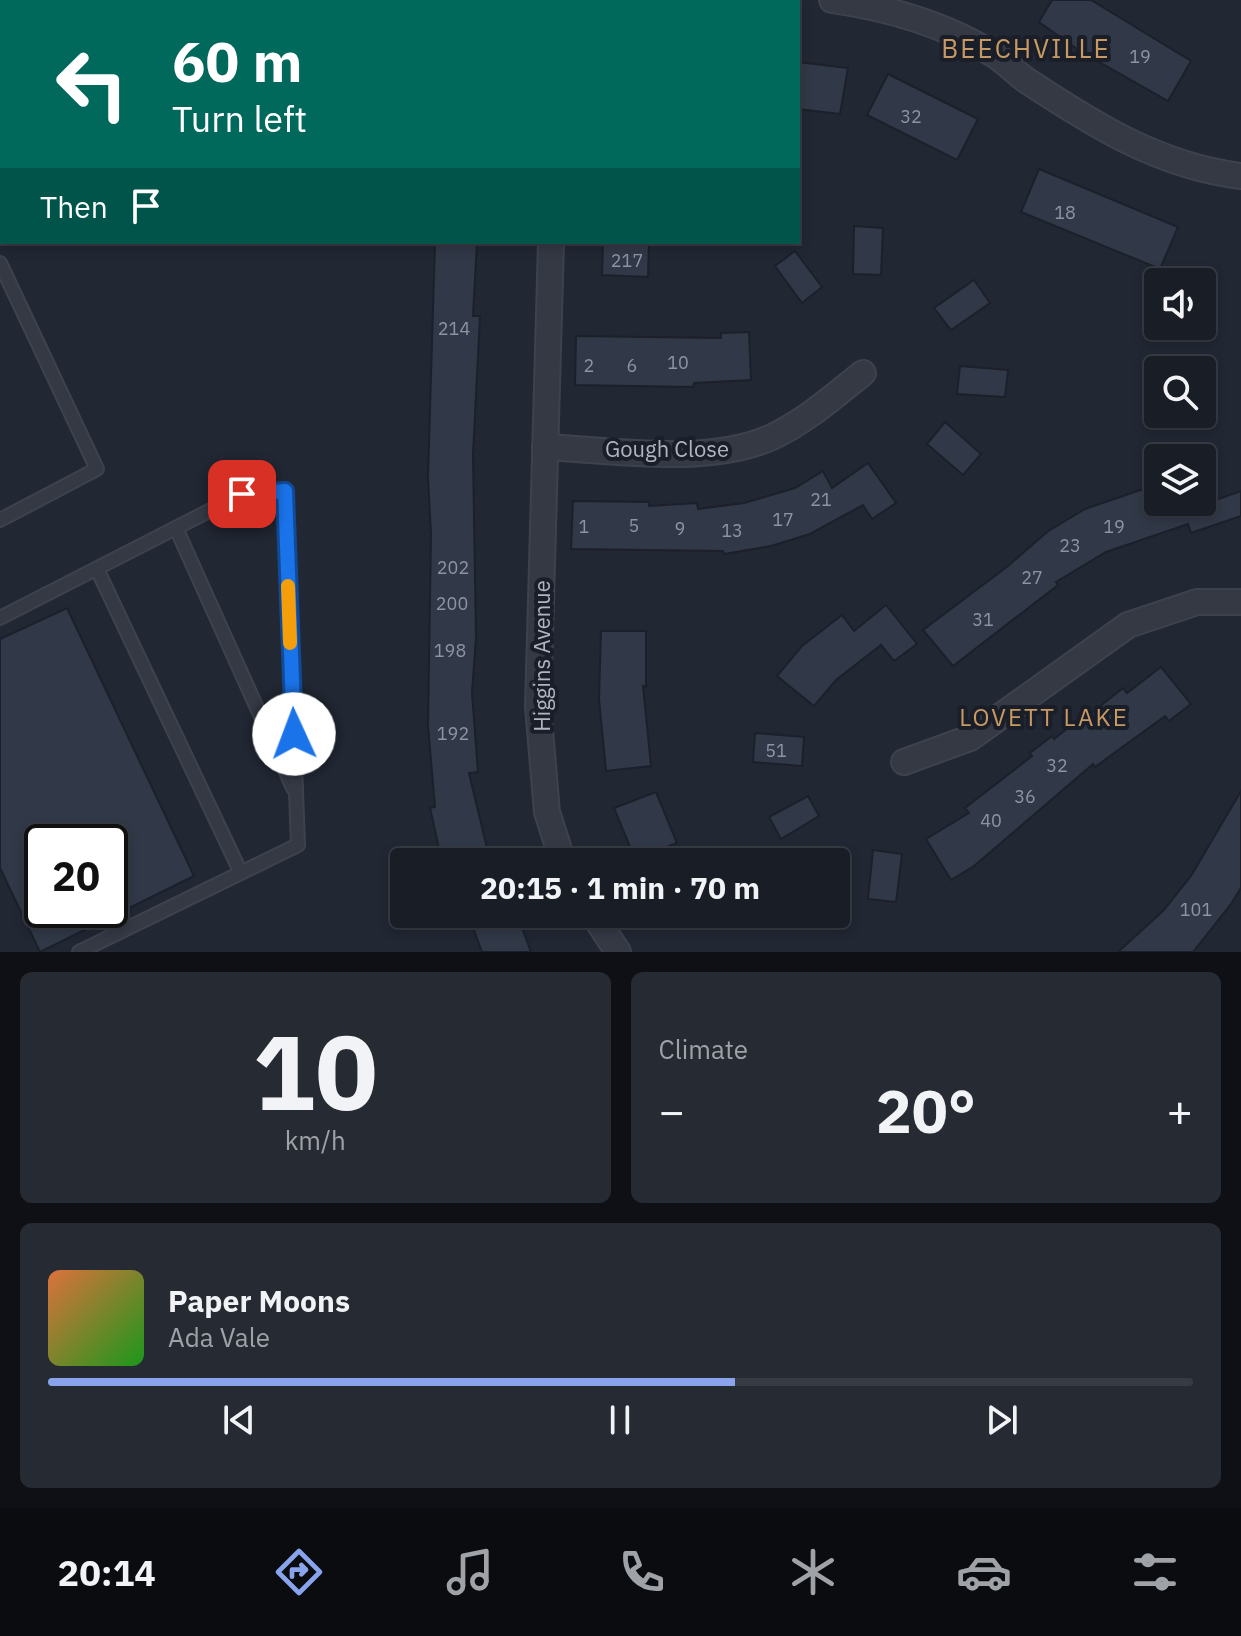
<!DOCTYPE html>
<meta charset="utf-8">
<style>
:root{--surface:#191d26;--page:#262a32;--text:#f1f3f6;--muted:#9fa2a7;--line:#373b43;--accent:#89a4ec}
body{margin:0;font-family:"IBM Plex Sans",sans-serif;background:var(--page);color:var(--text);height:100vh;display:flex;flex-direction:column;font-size:30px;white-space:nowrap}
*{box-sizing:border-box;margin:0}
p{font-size:26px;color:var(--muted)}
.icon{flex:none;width:44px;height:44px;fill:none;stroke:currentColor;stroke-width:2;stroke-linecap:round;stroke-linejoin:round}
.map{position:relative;height:952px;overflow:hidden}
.panel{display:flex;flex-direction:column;gap:20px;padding:20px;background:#0e1015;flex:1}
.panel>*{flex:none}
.banner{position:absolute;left:0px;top:0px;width:800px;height:244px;box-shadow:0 4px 12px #0003,0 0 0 2px var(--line);background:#00695c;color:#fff;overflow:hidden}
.tools{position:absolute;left:1144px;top:268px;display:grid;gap:16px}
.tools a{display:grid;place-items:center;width:72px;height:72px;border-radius:8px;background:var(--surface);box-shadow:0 4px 12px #0003,0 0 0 2px var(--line);font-size:40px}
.speed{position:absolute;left:24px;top:824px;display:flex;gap:16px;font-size:40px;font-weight:700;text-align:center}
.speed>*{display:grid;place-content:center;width:104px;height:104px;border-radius:50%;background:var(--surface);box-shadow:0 4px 12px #0003,0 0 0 2px var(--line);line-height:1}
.speed .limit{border:4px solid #111;border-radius:12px;background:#fff;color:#111}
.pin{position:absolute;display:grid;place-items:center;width:68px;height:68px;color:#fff;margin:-34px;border-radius:16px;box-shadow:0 4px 12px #0006}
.me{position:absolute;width:88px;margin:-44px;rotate:358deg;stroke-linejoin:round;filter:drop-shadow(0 0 6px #0008)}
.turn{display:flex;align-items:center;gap:28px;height:168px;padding:0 40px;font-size:36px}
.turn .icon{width:104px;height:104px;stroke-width:2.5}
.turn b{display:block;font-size:56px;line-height:68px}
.then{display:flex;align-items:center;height:76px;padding:0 40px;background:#0003;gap:16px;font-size:30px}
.big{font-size:60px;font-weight:700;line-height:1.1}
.panel .widget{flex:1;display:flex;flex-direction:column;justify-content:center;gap:12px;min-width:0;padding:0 28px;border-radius:12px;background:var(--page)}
.panel .dial{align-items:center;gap:0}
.dial b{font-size:104px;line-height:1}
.song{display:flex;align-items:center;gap:24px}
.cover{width:96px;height:96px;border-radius:12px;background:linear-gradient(135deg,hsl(20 70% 55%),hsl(120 70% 35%))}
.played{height:8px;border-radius:4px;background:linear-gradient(90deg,var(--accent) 60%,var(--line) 60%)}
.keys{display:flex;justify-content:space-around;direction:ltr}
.heat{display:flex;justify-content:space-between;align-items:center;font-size:44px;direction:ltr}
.panel .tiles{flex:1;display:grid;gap:20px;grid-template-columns:1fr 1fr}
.widget:last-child{grid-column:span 2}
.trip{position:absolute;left:390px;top:848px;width:460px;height:80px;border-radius:8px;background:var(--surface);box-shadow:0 4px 12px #0003,0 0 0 2px var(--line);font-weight:700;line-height:80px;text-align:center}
.tab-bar{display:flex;height:128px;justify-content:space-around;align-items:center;background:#0a0c0f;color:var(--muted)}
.tab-bar .icon{width:56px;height:56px}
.tab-bar .on{color:var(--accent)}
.tab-bar b{font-size:36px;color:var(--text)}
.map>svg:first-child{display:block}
.building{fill:#313847;stroke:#1c202b;stroke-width:2;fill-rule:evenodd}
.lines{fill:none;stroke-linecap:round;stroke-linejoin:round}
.service-casing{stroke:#3e424e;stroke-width:16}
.minor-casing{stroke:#3e424e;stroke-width:28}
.service{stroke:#343944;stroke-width:12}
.minor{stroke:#343944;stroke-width:24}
.route-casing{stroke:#114b97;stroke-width:20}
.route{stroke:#1a73e8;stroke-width:14}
.slow{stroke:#f59e0b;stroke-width:14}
.labels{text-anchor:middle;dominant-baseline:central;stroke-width:8;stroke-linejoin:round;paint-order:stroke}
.number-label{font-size:18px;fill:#8e94a1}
.street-label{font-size:22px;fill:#afb4c1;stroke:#1a1e29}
.neighbourhood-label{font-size:24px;letter-spacing:2px;fill:#c79a64;stroke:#1a1e29}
.quarter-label{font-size:26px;letter-spacing:2px;fill:#c79a64;stroke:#1a1e29}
</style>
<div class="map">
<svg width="1241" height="952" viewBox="0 0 1241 952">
<rect width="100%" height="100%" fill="#212733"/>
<!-- building -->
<g class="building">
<polygon points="1052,0 1091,0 1191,61 1168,101 1080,51 1039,22"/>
<polygon points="798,62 848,68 840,114 798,109"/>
<polygon points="888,74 978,119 957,160 867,115"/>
<polygon points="1039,169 1178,227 1160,269 1021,212"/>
<polygon points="854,226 883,228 881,275 853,274"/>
<polygon points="435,242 477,242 473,316 480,316 473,455 476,637 472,693 478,772 469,773 488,852 447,862 442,862 430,808 435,807 428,726 431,534 428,477"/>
<polygon points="603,242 649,242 648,277 602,275"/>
<polygon points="795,251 822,287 802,303 775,266"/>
<polygon points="974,280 990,303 951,330 934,308"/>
<polygon points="749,332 751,380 694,383 693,387 575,385 576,336 721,338 721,333"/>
<polygon points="960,366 1008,370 1005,397 957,394"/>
<polygon points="945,422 981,454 963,475 927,444"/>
<polygon points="868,463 896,503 872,519 863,505 810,534 771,546 724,554 723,551 571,549 573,501 649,502 649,506 697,503 698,509 744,503 795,488 823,471 832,488"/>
<polygon points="1158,484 1158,502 1210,502 1241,491 1241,516 1191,533 1188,524 1106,552 1056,582 1058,585 953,666 923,630 1008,566 1047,532 1085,509"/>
<polygon points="886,605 917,644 894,661 881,645 836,680 814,706 777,676 802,646 842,615 854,631"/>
<path d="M67 608 194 876 40 952 0 868V639ZM42 842H110V910H42Z"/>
<polygon points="601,631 646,631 646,687 643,686 651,766 606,771 599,699"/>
<polygon points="1161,667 1191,704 1169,721 1165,716 1095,767 1093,764 974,866 951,880 926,839 969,813 965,808 1032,756 1030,753 1052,736 1054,739 1087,713 1089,715 1123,688 1127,693"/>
<polygon points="755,733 804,737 802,766 753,762"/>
<polygon points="1241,791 1241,888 1231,904 1193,952 1118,952 1163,911 1191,876"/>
<polygon points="656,792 677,843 635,859 614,808"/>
<polygon points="808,796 819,816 781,839 769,817"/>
<polygon points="873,850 902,854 896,902 868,899"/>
<polygon points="468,914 517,914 531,952 482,952"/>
</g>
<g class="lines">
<!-- service casing -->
<g class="service-casing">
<g id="service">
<polyline points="0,263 97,469 0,520"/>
<polyline points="176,528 293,788"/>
<polyline points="97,569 241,873"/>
<polyline points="0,618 242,494 285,491 298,845 79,952"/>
</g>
</g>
<!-- minor casing -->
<g class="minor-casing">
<g id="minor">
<polyline points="558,0 558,2"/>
<path d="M832 0C888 8 944 24 993 54 1005 61 1015 72 1026 80 1094 125 1159 166 1241 176"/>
<polyline points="551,242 538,707 547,812 563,862"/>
<path d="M545 447C613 450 708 466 772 437 806 421 834 396 863 373"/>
<polyline points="904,762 970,738 1128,625 1197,602 1241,602"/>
<polyline points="593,914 618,952"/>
</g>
</g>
<!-- service -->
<use href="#service" class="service"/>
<!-- minor -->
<use href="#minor" class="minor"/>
</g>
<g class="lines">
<!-- route casing -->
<g class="route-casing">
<polyline id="route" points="242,494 285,491 294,734"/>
</g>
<!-- route -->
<use href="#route" class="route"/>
<!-- slow -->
<polyline class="slow" points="288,586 290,643"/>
</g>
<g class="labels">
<!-- number labels -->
<g class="number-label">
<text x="1140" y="56">19</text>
<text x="911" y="116">32</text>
<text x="1065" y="212">18</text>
<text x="627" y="260">217</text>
<text x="454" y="328">214</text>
<text x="678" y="362">10</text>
<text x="589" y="365">2</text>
<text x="632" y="365">6</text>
<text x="821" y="499">21</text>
<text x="783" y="519">17</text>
<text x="634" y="525">5</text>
<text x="584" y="526">1</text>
<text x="1114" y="526">19</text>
<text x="680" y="528">9</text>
<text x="732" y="530">13</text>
<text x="1070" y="545">23</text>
<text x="453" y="567">202</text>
<text x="1032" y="577">27</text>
<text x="452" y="603">200</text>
<text x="983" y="619">31</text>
<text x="450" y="650">198</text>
<text x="453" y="733">192</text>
<text x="776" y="750">51</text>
<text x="1057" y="765">32</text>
<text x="1025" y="796">36</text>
<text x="991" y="820">40</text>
<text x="1196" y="909">101</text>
</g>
<!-- street labels -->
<g class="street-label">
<text x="667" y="448">Gough Close</text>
<text transform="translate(541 656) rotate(-90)">Higgins Avenue</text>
</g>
<!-- neighbourhood labels -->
<g class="neighbourhood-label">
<text x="1044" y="717">LOVETT LAKE</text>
</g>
<!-- quarter labels -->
<g class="quarter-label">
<text x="1026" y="48">BEECHVILLE</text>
</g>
</g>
</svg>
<div class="tools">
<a><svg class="icon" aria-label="sound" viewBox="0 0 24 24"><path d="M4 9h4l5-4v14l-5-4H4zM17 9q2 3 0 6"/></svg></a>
<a><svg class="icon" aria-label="search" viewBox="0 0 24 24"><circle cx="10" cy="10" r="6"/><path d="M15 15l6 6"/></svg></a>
<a><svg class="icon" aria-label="layers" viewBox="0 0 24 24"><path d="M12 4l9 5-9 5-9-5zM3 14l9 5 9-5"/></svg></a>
</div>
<div class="speed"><div class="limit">20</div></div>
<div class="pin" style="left:242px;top:494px;background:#d93025"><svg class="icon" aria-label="arrive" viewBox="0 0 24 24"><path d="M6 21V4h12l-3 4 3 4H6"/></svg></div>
<svg class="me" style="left:294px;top:734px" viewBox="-20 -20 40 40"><circle r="19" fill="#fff"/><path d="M0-13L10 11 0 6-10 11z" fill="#1a73e8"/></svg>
<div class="trip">20:15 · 1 min · 70 m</div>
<div class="banner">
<div class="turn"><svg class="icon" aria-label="left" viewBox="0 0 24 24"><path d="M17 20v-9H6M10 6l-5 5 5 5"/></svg><div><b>60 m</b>Turn left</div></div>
<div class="then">Then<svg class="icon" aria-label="arrive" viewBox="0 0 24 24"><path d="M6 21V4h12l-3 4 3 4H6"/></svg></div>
</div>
</div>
<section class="panel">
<div class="tiles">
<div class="widget dial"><b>10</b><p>km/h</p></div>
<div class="widget"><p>Climate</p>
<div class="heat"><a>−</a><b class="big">20°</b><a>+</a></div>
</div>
<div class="widget">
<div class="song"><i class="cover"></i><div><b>Paper Moons</b><p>Ada Vale</p></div></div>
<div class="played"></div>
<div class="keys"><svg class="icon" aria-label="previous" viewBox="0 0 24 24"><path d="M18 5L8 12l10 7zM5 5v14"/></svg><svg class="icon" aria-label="pause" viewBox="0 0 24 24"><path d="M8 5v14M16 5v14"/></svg><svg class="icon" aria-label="next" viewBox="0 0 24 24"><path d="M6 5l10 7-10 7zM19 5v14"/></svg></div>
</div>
</div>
</section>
<nav class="tab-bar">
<b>20:14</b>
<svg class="icon on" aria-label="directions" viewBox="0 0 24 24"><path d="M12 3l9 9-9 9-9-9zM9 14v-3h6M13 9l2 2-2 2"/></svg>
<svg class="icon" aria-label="music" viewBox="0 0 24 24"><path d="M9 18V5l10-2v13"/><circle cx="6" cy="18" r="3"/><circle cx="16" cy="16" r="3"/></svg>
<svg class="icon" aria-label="phone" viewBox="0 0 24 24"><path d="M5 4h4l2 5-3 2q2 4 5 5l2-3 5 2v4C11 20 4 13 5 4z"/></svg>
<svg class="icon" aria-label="climate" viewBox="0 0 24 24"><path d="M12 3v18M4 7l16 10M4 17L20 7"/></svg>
<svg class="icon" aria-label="car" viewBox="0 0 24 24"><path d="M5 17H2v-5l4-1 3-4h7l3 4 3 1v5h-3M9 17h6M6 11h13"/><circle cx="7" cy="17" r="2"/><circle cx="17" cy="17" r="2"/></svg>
<svg class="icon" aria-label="filters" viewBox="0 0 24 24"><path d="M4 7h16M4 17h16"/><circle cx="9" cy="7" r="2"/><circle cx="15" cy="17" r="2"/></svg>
</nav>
